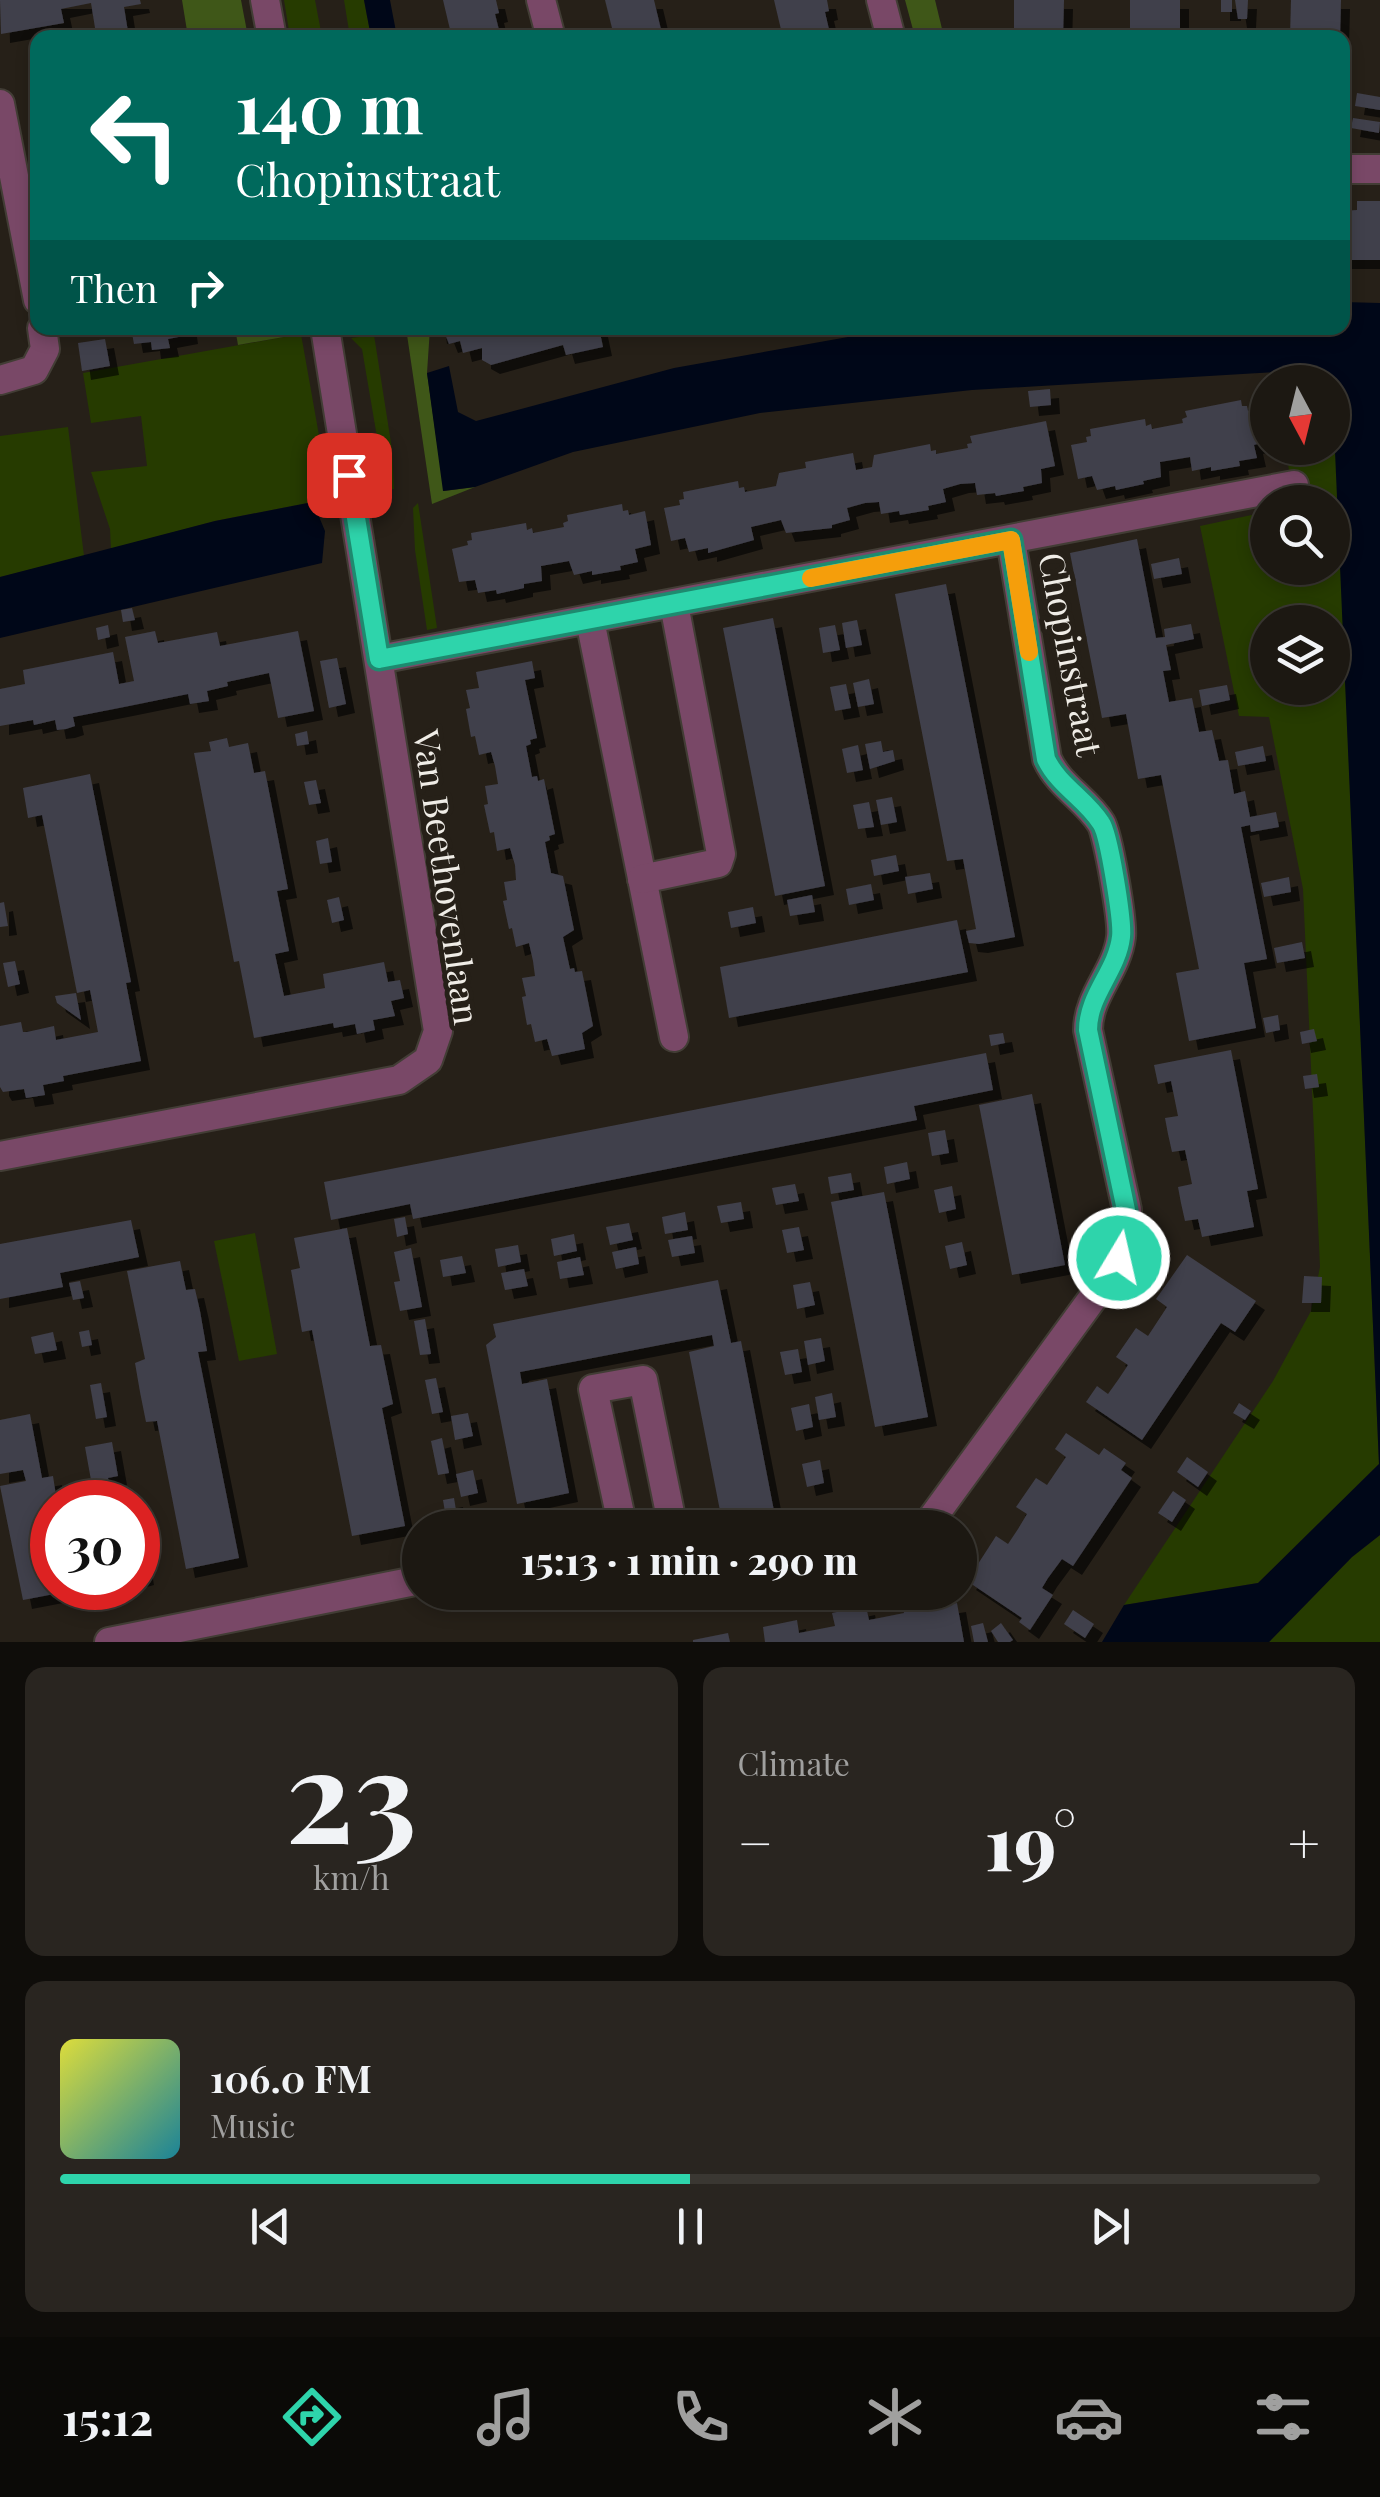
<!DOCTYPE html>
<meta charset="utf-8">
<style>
:root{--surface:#1c1812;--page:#292520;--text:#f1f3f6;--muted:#a0a09f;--line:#3a3732;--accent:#2ed4ab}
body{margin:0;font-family:"Playfair Display",serif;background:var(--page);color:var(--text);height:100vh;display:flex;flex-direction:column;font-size:38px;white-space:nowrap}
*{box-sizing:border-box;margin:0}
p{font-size:32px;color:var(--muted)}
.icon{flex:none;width:55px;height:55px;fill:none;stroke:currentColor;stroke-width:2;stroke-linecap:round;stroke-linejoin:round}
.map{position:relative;height:1642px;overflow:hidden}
.sheet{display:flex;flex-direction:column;gap:25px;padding:25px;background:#0f0d0a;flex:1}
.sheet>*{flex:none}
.top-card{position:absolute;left:30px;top:30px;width:1320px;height:305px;border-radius:20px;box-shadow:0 5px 15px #0003,0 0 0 2px var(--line);background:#00695c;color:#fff;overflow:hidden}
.needle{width:65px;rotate:173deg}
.buttons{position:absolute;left:1250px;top:365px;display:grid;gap:20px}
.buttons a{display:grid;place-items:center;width:100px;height:100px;border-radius:50%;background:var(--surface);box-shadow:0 5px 15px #0003,0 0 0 2px var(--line);font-size:50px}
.speed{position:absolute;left:30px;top:1480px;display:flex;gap:20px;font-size:50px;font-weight:700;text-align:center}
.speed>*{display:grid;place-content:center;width:130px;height:130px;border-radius:50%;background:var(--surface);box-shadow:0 5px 15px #0003,0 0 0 2px var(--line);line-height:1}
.speed .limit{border:15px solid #d22;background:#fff;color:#111}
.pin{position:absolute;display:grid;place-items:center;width:85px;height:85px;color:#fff;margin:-42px;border-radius:20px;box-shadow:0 5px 15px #0006}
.me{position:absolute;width:110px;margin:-55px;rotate:9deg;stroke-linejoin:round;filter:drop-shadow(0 0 8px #0008)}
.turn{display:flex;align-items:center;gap:35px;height:210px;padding:0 40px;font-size:45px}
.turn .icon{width:130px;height:130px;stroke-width:2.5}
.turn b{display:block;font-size:70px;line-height:85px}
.then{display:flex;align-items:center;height:95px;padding:0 40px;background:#0003;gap:20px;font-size:38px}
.big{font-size:75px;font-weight:800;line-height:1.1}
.sheet .card{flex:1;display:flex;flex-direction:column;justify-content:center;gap:15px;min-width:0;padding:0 35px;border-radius:20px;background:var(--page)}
.sheet .dial{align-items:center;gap:0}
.dial b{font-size:130px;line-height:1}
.song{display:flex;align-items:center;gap:30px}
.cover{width:120px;height:120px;border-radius:15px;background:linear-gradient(135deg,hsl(60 70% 55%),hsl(190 70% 35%))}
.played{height:10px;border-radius:5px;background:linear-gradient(90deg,var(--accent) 50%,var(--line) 50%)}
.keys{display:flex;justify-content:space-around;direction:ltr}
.heat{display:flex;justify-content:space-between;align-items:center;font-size:55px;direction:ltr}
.sheet .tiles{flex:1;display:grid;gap:25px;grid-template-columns:1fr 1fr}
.card:last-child{grid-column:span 2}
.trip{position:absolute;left:402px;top:1510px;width:575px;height:100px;border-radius:50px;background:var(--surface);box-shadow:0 5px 15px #0003,0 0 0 2px var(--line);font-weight:800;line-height:100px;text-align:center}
.dock{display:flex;height:160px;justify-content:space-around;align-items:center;background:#0b0a07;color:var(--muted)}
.dock .icon{width:70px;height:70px}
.dock .selected{color:var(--accent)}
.dock b{font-size:45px;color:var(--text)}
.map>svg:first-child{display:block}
.green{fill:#263b00;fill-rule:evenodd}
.forest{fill:#3f5718}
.water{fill:#000718}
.building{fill:#40404b;filter:url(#shadow)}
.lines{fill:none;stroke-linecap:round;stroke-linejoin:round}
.minor-casing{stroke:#423d35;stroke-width:32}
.minor{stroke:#794867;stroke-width:28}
.route-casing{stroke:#1e8a6f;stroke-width:25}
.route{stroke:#2ed4ab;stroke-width:18}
.slow{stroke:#f59e0b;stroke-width:18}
.labels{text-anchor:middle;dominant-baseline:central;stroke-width:10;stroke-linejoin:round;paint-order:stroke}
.street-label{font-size:35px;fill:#efece6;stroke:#262018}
</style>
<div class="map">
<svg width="1380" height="1642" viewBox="0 0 1380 1642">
<defs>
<filter id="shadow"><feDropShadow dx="9" dy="9" stdDeviation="0" flood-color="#0009"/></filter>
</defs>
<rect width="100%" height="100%" fill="#262018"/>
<!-- green -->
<g class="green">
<polygon points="284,0 315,0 322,37 290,37"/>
<polygon points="344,0 364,0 371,37 350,37"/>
<polygon points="301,334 328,486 313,502 215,521 111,549 110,529 91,472 147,466 141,416 91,423 83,373"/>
<polygon points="374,335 392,449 394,489 386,490 362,349 351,338"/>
<polygon points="1312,370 1327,382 1272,382 1269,373"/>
<path d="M1333 387 1379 1464 1258 1583 1124 1605 1273 1381 1311 1311 1320 1267 1303 889 1269 717 1239 716 1200 526 1261 513 1257 488 1291 481 1285 448H1332ZM1268 502H1332V568H1268ZM1268 622H1332V688H1268Z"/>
<polygon points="68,427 84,556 0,577 0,436"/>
<polygon points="418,503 437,628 427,630 415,550 413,508"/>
<polygon points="255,1233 277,1354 239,1361 214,1241"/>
<polygon points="1380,1535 1380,1642 1269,1642 1352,1557"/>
</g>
<!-- forest -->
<g class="forest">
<polygon points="182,0 241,0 248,37 188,37"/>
<polygon points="905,0 935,0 944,37 915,37"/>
<polygon points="235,328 300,328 301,334 238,345"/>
<polygon points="406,328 430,328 427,373 444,491 475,487 432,504"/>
</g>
<!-- water -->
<g class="water">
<polygon points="364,0 390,0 397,37 371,37"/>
<polygon points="1343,302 1380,303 1380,1535 1352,1557 1269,1642 1102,1642 1124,1605 1258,1583 1379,1464 1332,382 1327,382 1312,370 972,390 760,413 573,452 475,487 443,491 427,373 449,366 458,412 476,421 674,368 865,334 954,328 1342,328"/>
<polygon points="313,502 325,531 322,563 0,638 0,577 215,521"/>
</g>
<!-- building -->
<g class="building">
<polygon points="0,0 140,0 141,4 124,7 129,38 85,38 96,34 91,3 61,9 64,23 1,34"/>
<polygon points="443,0 496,0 499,13 495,14 501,38 452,38"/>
<polygon points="605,0 654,0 663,38 610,38 609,33 613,32"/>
<polygon points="774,0 827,0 829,11 825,12 831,38 783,38"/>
<polygon points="1014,0 1064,0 1063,37 1014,37"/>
<polygon points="1130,0 1180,0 1180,36 1130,37"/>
<rect x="1221" y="0" width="11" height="12"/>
<polygon points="1235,0 1248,0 1247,19 1238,19"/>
<polygon points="1291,0 1341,0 1340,38 1290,38"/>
<polygon points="1357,93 1380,97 1380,110 1355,106"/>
<polygon points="1353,118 1380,122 1379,133 1351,128"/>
<polygon points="1357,201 1380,201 1380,260 1342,260 1342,211 1357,210"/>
<polygon points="131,328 188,328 189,335 168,339 170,348 152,350 151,342 134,344"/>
<polygon points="437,328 599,328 603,347 566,355 563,345 491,365 482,360 482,348 463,353 460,341 449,344 445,334 438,335"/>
<polygon points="105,339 110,366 82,371 78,343"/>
<polygon points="1050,389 1051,405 1030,407 1028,391"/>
<polygon points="1241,400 1242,406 1247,406 1248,411 1268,407 1268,441 1254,445 1257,458 1239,461 1240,466 1211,471 1211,467 1192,471 1190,457 1160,462 1161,477 1143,481 1144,484 1116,490 1115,486 1097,490 1092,476 1078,479 1071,445 1087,442 1086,437 1091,436 1090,429 1145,419 1146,426 1151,424 1152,429 1183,423 1182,419 1187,417 1185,411"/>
<polygon points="1046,421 1055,466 1041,469 1042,483 1023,487 1024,491 996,496 995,493 977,495 975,483 960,484 943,489 946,502 928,506 929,510 900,515 899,511 881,514 879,502 865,503 847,508 850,520 832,525 832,528 786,533 781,520 751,527 754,540 708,553 708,548 689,552 685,538 671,541 664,508 680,505 679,500 684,499 683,492 738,481 739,488 744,487 745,492 776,486 779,473 806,468 805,462 853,453 856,470 872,467 874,455 930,444 931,451 936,450 936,454 968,448 967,444 972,443 970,436"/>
<polygon points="622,504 623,511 628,510 629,515 645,511 651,545 635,549 638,562 620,566 621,570 592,575 592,571 574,575 569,561 541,566 542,581 524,584 524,588 497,594 496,590 478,593 475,580 459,582 452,549 468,545 467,541 472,540 471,533 526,523 527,530 532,528 533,533 564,527 563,523 568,521 567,515"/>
<polygon points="1137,539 1156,638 1165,637 1164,629 1191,624 1194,639 1166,645 1171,670 1163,671 1169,702 1192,698 1199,732 1212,730 1219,761 1228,760 1234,794 1245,791 1250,817 1276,812 1279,827 1251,832 1250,825 1241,827 1267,959 1244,963 1256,1028 1189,1041 1176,973 1199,969 1161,775 1138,779 1126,714 1102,718 1070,553"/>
<polygon points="1179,558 1182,574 1154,579 1151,564"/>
<polygon points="946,584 1015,937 979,944 969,943 966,931 976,929 963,859 947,861 895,594"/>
<polygon points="132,608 135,620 123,622 121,610"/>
<polygon points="773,618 825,886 775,896 723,628"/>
<polygon points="857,620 862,645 846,648 842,623"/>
<polygon points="108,625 110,637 98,640 96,628"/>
<polygon points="835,625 840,650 823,653 819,628"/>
<polygon points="155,631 158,643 217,632 220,646 298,631 314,711 278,718 269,673 227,682 228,686 207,691 209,701 190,704 188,694 124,707 73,717 75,726 66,729 57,730 55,720 34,725 33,720 0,726 0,689 25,684 23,670 113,652 119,684 134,681 125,637"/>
<polygon points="337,658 346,704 329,708 320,661"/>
<polygon points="532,661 535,678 525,680 537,738 530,740 531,744 526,746 532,777 537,776 538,781 544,779 555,834 549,836 550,840 545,842 551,873 563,876 574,930 563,937 570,969 574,968 575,972 582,971 593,1026 582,1033 585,1049 552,1056 547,1039 535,1042 531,1024 527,1025 522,997 526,996 522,978 535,976 533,961 529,943 516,947 512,928 509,929 503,901 507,900 504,882 516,880 515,865 510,848 497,851 494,832 490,833 484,805 488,804 485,786 498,784 495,766 491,752 479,755 475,736 471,737 466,709 470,708 466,690 479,688 476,672"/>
<polygon points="869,679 874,704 858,707 853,683"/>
<polygon points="846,684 851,708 835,711 830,687"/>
<polygon points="1227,685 1230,700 1202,706 1199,690"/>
<polygon points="307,731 309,744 297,746 295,734"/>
<polygon points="227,738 229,747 248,743 254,773 265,771 288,889 277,891 289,951 275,954 284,996 325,988 323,974 384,962 388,982 400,980 404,998 391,1001 395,1016 373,1020 375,1030 357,1034 355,1024 334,1028 333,1023 254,1038 239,961 234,962 194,753 211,751 209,742"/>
<polygon points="881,741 883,752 893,750 895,761 870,769 865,744"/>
<polygon points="858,745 863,770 847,773 842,749"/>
<polygon points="1263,746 1266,761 1238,766 1235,752"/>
<polygon points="90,774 131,982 126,983 141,1061 63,1076 64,1081 43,1085 45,1095 26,1098 24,1089 3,1092 0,1087 0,1026 21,1022 23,1032 27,1032 54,1026 56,1040 98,1032 90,990 77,993 42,815 28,818 23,788"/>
<polygon points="316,780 321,803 309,805 304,782"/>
<polygon points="892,797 897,822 881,825 876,800"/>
<polygon points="869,802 874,827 858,829 853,805"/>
<polygon points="328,838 332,862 320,864 316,841"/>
<polygon points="896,855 899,871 874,876 871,860"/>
<polygon points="930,873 933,889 908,894 905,877"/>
<polygon points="1289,877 1291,892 1264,897 1261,883"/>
<polygon points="871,884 874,900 849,905 846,889"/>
<polygon points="812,895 815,912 790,916 787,900"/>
<polygon points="339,897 344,920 332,923 327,900"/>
<polygon points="4,902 8,926 0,927 0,903"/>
<polygon points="753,907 756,923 731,928 728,912"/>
<polygon points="957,920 968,972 729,1018 720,967"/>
<polygon points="1302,942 1305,958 1277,963 1274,948"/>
<polygon points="15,961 20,984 8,987 3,963"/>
<polygon points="76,993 81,1020 57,1003 55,996"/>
<polygon points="1278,1015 1280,1030 1266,1033 1263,1018"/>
<polygon points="1314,1029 1317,1041 1302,1044 1300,1032"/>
<polygon points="1003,1033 1005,1043 991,1046 989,1035"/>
<polygon points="1231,1050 1258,1189 1247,1191 1254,1227 1202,1237 1198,1219 1185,1221 1181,1203 1178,1187 1192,1184 1185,1150 1172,1152 1168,1134 1165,1118 1178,1116 1171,1081 1158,1084 1154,1065"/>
<polygon points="986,1053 993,1090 914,1106 917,1120 413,1219 410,1204 331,1220 324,1182"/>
<polygon points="1317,1074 1319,1087 1305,1089 1303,1076"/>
<polygon points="1032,1094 1065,1265 1012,1275 979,1105"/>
<polygon points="945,1130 949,1153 932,1156 928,1133"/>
<polygon points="907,1162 910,1179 887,1184 884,1167"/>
<polygon points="851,1173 854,1190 831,1194 828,1177"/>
<polygon points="795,1184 799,1201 776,1205 772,1188"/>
<polygon points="952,1186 956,1209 939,1213 934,1190"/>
<polygon points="884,1192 928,1417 875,1427 831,1202"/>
<polygon points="741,1202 744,1219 721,1223 717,1206"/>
<polygon points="685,1212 688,1230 665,1234 662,1217"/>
<polygon points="405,1217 408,1234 397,1237 394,1219"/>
<polygon points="131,1220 139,1257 60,1273 63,1287 0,1299 0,1244"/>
<polygon points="629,1223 633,1240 610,1245 606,1227"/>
<polygon points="799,1227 804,1250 787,1253 782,1230"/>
<polygon points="347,1228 370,1346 381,1345 393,1404 382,1408 405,1526 352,1536 312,1330 302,1332 291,1270 300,1268 294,1238"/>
<polygon points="574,1234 577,1251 554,1256 551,1239"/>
<polygon points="692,1236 695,1253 672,1257 668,1240"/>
<polygon points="962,1242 967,1265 950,1269 945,1246"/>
<polygon points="518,1245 521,1262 498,1267 495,1249"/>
<polygon points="636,1247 639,1264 616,1269 612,1252"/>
<polygon points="411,1248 422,1307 400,1311 394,1282 400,1281 394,1252"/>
<polygon points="1187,1255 1256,1301 1235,1332 1221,1323 1142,1440 1086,1402 1097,1386 1108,1394 1118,1380 1128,1365 1116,1357 1136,1328 1148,1336 1167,1307 1156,1299"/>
<polygon points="462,1256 466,1273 443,1277 440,1260"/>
<polygon points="580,1257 584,1275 560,1279 557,1262"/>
<polygon points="180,1261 186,1290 195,1289 200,1311 207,1351 198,1352 239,1558 186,1569 157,1421 146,1422 140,1392 135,1363 145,1359 127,1271"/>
<polygon points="524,1269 528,1286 505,1290 501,1273"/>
<polygon points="1304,1276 1322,1277 1321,1303 1302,1303"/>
<polygon points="718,1280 731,1343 741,1341 774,1511 722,1521 689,1352 714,1346 712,1335 520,1372 522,1384 547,1379 569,1493 517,1504 486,1345 496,1337 493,1324"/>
<polygon points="80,1281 84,1298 73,1300 69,1283"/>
<polygon points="810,1282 815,1305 797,1309 793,1285"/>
<polygon points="425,1319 431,1354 420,1355 414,1321"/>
<polygon points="89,1330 92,1345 82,1347 79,1332"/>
<polygon points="53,1332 57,1350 35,1354 31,1337"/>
<polygon points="821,1338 825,1361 808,1365 804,1341"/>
<polygon points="798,1349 802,1372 785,1375 780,1352"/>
<polygon points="436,1378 443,1412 432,1414 425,1380"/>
<polygon points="101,1383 107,1417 96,1419 90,1385"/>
<polygon points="832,1393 836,1417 819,1420 815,1397"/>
<polygon points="1239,1403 1251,1411 1245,1420 1233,1413"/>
<polygon points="809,1404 813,1427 796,1431 791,1408"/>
<polygon points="468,1413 473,1436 455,1440 451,1416"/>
<polygon points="30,1414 42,1478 53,1476 57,1502 52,1502 52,1588 80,1589 23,1600 0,1486 26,1481 23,1470 0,1474 0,1420"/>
<polygon points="1066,1433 1099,1455 1104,1448 1126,1463 1121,1470 1132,1478 1073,1566 1062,1559 1048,1578 1042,1588 1053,1595 1030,1630 1019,1622 1022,1618 967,1581 996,1536 1008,1544 1018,1529 1027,1514 1016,1507 1036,1478 1047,1485 1066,1457 1055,1449"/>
<polygon points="442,1438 449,1473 438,1475 431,1441"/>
<polygon points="112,1442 118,1476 108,1478 113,1502 95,1502 85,1447"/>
<polygon points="1187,1457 1208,1472 1198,1487 1177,1472"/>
<polygon points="820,1460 824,1483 807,1487 802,1464"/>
<polygon points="473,1470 478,1493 461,1497 456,1474"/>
<polygon points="1173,1491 1186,1500 1172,1522 1158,1513"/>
<polygon points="454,1498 457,1516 446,1518 443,1500"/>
<polygon points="142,1559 145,1576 138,1578 138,1560"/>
<polygon points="935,1593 938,1606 957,1603 964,1642 765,1642 763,1627 797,1620 799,1633 835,1626 832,1613 866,1606 869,1620 904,1613 901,1599"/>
<polygon points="1073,1610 1094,1624 1085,1638 1064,1624"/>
<polygon points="983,1623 988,1642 974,1642 971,1626"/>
<polygon points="1001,1623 1013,1640 1010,1642 998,1642 991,1631"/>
<polygon points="728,1633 730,1642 693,1642 693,1640"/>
</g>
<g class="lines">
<!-- minor casing -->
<g class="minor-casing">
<g id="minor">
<polyline points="265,0 272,38"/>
<polyline points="541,0 551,38"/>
<polyline points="881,0 891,38"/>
<polyline points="0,104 38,300"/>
<polyline points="1342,169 1380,169"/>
<polyline points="0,380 34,370 45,349 42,328"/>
<polyline points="590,620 674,1037"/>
<polyline points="379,659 1294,485"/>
<polyline points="642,879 718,863 721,854 674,604"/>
<polyline points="0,1156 399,1080 428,1060 438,1031 325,328"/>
<polyline points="623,1528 593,1389 643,1380 673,1528"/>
<path d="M925 1528 1111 1273 1123 1244 1127 1210 1088 1030C1088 995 1117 971 1121 937 1123 922 1108 834 1101 823 1086 799 1059 786 1047 759L1011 540"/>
<polyline points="635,1592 646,1592"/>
<polyline points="109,1642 420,1580"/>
</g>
</g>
<!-- minor -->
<use href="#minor" class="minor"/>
</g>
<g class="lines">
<!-- route casing -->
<g class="route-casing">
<path id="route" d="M349 475 379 659 1011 540 1046 759C1059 786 1086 799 1101 823 1109 834 1123 922 1121 937 1117 971 1088 995 1088 1030L1126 1210 1127 1229 1119 1258"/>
</g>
<!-- route -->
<use href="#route" class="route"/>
<!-- slow -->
<polyline class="slow" points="811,578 1011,540 1029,652"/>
</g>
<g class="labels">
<!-- street labels -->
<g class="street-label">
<text transform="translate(1072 654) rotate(79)">Chopinstraat</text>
<text transform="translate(448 877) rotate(82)">Van Beethovenlaan</text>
</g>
</g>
</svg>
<div class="buttons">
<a><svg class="needle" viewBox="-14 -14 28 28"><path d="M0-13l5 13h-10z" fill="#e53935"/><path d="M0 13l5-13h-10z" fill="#a0a09f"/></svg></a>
<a><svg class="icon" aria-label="search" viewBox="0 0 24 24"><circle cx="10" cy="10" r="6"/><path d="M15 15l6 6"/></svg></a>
<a><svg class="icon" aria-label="layers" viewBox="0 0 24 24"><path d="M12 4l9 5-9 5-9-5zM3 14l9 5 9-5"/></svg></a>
</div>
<div class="speed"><div class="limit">30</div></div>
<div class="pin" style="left:349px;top:475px;background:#d93025"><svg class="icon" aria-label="arrive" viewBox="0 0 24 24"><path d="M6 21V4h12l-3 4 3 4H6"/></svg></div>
<svg class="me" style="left:1119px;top:1258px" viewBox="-20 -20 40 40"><circle r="17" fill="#2ed4ab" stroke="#fff" stroke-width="3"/><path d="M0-11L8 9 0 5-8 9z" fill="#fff"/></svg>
<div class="trip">15:13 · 1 min · 290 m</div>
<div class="top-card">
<div class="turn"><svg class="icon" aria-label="left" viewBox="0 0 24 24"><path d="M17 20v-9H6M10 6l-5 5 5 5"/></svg><div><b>140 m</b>Chopinstraat</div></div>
<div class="then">Then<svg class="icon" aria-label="right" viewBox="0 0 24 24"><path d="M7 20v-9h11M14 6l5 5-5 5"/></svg></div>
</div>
</div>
<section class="sheet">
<div class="tiles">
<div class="card dial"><b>23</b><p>km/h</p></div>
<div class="card"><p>Climate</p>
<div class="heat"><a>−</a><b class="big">19°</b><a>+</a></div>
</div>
<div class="card">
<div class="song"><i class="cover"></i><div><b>106.0 FM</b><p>Music</p></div></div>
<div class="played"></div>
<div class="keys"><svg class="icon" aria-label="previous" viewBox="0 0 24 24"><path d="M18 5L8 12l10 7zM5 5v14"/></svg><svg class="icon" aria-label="pause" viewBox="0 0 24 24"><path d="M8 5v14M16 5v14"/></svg><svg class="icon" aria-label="next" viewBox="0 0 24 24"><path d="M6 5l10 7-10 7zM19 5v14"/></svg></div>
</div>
</div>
</section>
<nav class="dock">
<b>15:12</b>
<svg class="icon selected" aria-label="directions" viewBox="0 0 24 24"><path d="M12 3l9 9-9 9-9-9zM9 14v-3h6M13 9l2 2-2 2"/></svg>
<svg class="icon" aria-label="music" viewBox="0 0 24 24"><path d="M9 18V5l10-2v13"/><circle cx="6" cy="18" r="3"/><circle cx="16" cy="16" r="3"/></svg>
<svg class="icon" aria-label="phone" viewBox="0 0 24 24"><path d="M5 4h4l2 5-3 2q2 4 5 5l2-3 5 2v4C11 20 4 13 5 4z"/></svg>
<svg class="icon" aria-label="climate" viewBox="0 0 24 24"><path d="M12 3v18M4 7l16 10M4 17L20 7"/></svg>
<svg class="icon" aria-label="car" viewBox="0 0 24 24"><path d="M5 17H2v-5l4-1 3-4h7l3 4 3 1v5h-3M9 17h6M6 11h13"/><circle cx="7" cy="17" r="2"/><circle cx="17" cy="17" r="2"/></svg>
<svg class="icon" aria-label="filters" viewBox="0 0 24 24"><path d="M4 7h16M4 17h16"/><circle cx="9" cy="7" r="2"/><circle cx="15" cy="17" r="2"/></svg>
</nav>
